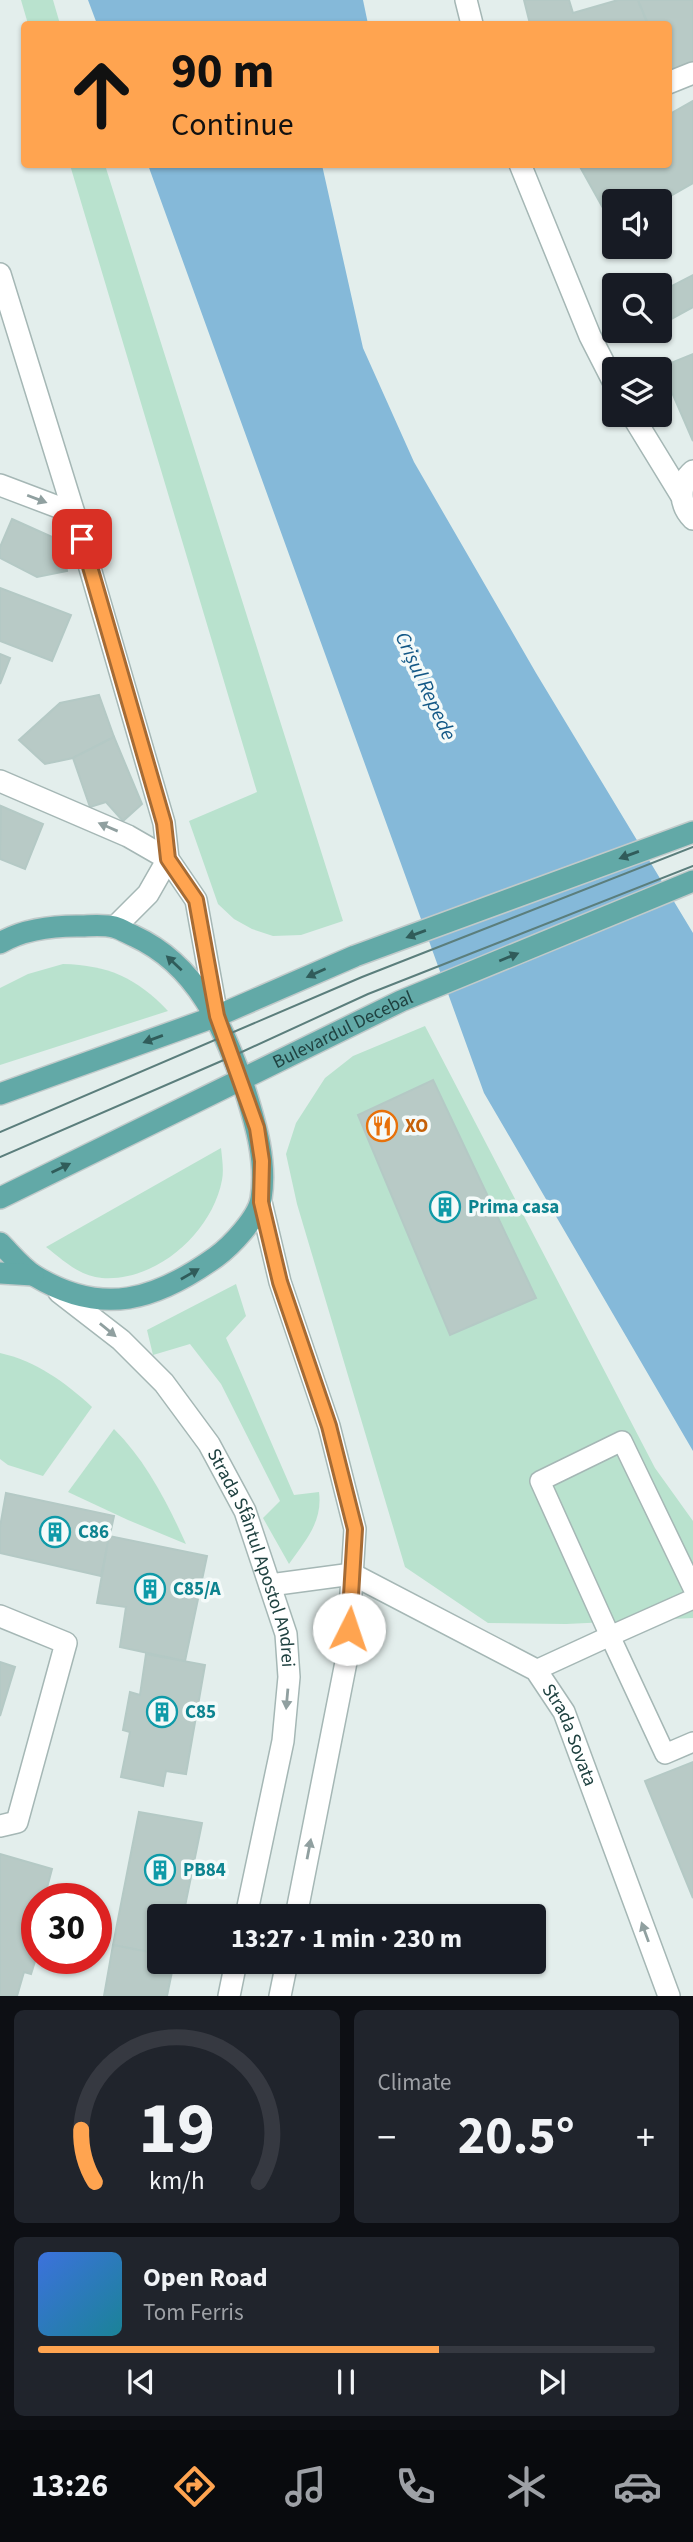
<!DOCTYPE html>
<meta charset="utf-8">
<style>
:root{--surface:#171b24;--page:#20242c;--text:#f1f3f6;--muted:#9ea1a6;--line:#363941;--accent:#ffa450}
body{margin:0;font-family:"Source Sans 3",sans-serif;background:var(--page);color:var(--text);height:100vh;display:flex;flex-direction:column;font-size:26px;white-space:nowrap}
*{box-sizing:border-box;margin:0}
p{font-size:23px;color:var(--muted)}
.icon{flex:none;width:38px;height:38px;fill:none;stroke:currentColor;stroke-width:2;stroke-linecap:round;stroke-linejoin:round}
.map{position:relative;height:1996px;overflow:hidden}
.panel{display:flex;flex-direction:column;gap:14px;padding:14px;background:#0d0f14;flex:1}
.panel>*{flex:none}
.banner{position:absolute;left:21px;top:21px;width:651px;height:147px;border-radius:7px;box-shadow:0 2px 5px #0004;background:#ffa450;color:#111;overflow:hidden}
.fabs{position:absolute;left:602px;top:189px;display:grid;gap:14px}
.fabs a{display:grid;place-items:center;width:70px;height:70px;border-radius:7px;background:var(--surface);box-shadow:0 2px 5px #0004;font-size:35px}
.speed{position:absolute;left:21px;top:1883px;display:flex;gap:14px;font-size:35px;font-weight:700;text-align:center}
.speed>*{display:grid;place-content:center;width:91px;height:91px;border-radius:50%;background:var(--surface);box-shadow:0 2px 5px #0004;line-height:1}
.speed .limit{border:10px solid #d22;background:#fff;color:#111}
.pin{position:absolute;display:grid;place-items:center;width:60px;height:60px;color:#fff;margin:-30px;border-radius:14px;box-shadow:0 4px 10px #0006}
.me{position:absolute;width:77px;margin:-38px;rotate:4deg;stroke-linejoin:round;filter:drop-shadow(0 0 5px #0008)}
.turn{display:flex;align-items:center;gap:24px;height:147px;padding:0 35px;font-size:32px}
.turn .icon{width:91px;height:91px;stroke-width:2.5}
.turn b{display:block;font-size:49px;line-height:60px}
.big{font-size:52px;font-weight:700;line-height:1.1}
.panel .tile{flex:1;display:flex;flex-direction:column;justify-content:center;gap:10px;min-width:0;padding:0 24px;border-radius:10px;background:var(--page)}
.panel .dial{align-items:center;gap:0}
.dial svg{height:182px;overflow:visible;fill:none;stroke:var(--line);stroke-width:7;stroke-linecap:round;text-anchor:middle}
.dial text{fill:var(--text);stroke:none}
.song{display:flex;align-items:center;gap:21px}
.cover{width:84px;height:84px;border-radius:10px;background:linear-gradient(135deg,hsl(220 70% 55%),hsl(190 70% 35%))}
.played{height:7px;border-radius:4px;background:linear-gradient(90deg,var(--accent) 65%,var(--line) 65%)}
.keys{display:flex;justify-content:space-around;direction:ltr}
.heat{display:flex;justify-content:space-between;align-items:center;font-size:38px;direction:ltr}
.panel .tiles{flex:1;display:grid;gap:14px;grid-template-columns:1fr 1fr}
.tile:last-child{grid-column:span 2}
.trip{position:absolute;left:147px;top:1904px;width:399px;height:70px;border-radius:7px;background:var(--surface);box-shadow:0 2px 5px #0004;font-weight:700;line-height:70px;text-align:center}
.menu{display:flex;height:112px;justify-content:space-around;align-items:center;background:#090b0e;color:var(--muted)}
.menu .icon{width:49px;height:49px}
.menu .on{color:var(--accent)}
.menu b{font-size:32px;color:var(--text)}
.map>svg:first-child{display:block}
.green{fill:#b9e2ce}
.water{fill:#85b9d9}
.building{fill:#b8cac6;stroke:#b4c9c5;stroke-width:2}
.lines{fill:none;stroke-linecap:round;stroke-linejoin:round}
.lane-casing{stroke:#a5b7b5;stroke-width:22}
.street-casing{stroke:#a5b7b5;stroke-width:24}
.primary-casing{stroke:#c1caca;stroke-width:24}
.lane{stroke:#fff;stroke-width:19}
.street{stroke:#fff;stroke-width:21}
.primary{stroke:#62a9a7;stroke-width:21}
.tram{stroke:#5b7e7c;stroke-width:2}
.oneway{fill:#90a0a0}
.oneway2{fill:#305c5a}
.route-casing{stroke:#a66b34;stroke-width:18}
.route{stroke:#ffa450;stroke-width:12}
.labels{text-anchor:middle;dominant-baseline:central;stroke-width:7;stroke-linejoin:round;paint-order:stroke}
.street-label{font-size:19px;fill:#204241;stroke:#f4faf9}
.food-label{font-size:19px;font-weight:bold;fill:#c56008;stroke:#f4faf9;text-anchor:start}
.culture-label{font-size:19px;font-weight:bold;fill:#0d838f;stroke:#f4faf9;text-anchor:start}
.water-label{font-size:21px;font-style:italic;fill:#135886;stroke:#f4faf9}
</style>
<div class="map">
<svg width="693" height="1996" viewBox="0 0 693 1996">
<rect width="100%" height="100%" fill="#e3eeec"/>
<!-- green -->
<g class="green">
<polygon points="21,0 53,0 60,24 28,24"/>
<polygon points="70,165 105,165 343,921 301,935 273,936 252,929 234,919 218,904 189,821 257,792"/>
<path d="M63 964C108 965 137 978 168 1011L0 1065V988L28 974Z"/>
<polygon points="425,1026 655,1468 693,1521 693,1618 566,1624 488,1623 405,1567 297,1204 286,1154 296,1123 325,1078 353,1056"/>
<path d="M221 1148C222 1158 224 1170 222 1180 212 1233 156 1282 102 1278 79 1276 63 1260 46 1247Z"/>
<path d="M236 1284 246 1316 226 1338 294 1495 319 1492C323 1522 305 1541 289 1564L263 1518 280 1501 221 1384 190 1344 153 1355 147 1330Z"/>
<path d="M0 1353C36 1361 65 1382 92 1407L43 1476 8 1465 0 1459Z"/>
<path d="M114 1429C146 1461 167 1502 186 1544L128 1520 68 1492Z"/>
</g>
<!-- water -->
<g class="water">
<polygon points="88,0 363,0 368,24 97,24"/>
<polygon points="148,165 322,165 363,348 414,462 536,673 693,933 693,1451 484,1093"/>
</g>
<!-- building -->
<g class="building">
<polygon points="524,0 569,0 573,13 618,0 638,0 647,22 639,24 530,24"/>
<polygon points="638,0 693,0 693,63 669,74 668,24 648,24"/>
<polygon points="693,101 693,183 660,202 647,201 645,197 636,201 614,201 614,214 608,217 579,165 668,164 668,115"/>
<polygon points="693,275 693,307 662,324 660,320 660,292"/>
<polygon points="693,354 693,441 661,367"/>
<polygon points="12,519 61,541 67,571 37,577 0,558 0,547"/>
<polygon points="0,588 71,615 52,661 0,641"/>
<polygon points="0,654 10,658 0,684"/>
<polygon points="99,695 114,737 73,758 45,764 19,740 60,703"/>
<polygon points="114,737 142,804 123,821 106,802 90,807 73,758"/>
<polygon points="1,806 43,824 25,869 0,859"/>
<polygon points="433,1080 536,1298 450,1335 358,1115"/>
<polygon points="6,1493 114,1516 101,1576 0,1553 0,1527"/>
<polygon points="109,1536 207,1556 185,1661 120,1647 126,1607 97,1603"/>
<polygon points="146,1654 205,1665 186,1774 166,1771 163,1786 121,1777 130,1732 123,1730 130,1692 140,1695"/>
<polygon points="0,1662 15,1667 0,1716"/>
<polygon points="693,1762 693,1898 645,1781"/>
<polygon points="139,1812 202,1823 183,1916 159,1916 159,1954 113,1945"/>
<polygon points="0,1854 52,1869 44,1899 37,1899 37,1955 31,1974 24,1972 17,1996 0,1996"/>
<polygon points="113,1945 159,1954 159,1962 174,1962 167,1996 104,1996"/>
</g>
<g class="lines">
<!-- lane casing -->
<g class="lane-casing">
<g id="lane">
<polyline points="693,1588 622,1441 540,1481 610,1636 693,1599"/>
<polyline points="536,1670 610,1636 665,1754 693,1742"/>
</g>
</g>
<!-- street casing -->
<g class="street-casing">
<g id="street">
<polyline points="466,0 472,24"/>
<polyline points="668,83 693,73"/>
<polyline points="520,164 590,336 614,383"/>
<polyline points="0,274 74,513 164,823 168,859 196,900 217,1016"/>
<polyline points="632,415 681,495"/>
<path d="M693 471C678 484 679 505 693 519"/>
<polyline points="0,485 74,513"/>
<polyline points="0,781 128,836 168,859"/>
<polyline points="115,927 148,894 168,859"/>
<polyline points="261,1202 280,1282 329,1426 355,1529 347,1657 296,1916"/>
<path id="s1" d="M59 1292 121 1340 164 1383 209 1444 245 1511 286 1634 289 1677 283 1741 246 1916"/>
<path id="s2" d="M270 1585 352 1574 536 1670 564 1712 669 1996"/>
<polyline points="0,1616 66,1643 17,1822 0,1826"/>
<polyline points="229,1996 236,1962"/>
<polyline points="280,1996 287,1962"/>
</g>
</g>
<!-- primary casing -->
<g class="primary-casing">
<g id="primary">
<path d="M0 943C22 930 51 926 77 926 89 926 103 924 114 927 121 929 127 933 134 936 197 965 224 1027 245 1090 256 1125 267 1162 261 1199 258 1218 231 1246 216 1257 156 1300 103 1317 35 1276 22 1268 11 1254 0 1243"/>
<polyline points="0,1094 217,1016 355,956 693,832"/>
<path id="s3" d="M0 1198 401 1001 693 881"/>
<polyline points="0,1273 33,1275"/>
</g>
</g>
<!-- lane -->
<use href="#lane" class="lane"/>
<!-- street -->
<use href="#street" class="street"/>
<!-- primary -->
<use href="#primary" class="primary"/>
<!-- tram -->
<g class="tram">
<polyline points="0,1132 362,977 693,847"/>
<polyline points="0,1157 233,1056 368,994 693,866"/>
</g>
</g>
<!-- one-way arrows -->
<defs><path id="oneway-solid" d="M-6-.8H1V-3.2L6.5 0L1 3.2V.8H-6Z" transform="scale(1.75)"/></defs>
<g class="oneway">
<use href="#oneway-solid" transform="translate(37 499) rotate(21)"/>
<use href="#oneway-solid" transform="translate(108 827) rotate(-157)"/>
<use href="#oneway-solid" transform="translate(108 1330) rotate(39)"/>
<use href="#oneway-solid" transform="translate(287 1699) rotate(95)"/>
<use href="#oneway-solid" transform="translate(309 1849) rotate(-79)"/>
<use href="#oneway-solid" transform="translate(645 1932) rotate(-110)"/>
</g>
<g class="oneway2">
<use href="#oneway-solid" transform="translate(629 855) rotate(160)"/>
<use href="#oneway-solid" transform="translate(416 934) rotate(160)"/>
<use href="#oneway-solid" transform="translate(509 957) rotate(-22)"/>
<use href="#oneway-solid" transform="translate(174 963) rotate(-137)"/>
<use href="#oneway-solid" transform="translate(316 973) rotate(156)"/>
<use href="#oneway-solid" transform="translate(153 1039) rotate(160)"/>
<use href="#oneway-solid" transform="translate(61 1168) rotate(-26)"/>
<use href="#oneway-solid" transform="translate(190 1274) rotate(-30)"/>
</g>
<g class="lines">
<!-- route casing -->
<g class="route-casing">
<polyline id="route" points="82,539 164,823 168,859 196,900 217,1016 257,1128 262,1161 261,1202 280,1282 329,1426 355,1529 349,1629"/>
</g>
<!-- route -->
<use href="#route" class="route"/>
</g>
<!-- icons -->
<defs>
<g id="restaurant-ring" transform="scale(1.575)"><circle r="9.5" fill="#f4faf9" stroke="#e8710a" stroke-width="1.5"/><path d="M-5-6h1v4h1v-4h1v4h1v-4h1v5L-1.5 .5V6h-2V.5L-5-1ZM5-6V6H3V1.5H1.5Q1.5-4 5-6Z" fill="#e8710a"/></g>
<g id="building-ring" transform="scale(1.575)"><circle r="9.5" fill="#f4faf9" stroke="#0f9aa8" stroke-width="1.5"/><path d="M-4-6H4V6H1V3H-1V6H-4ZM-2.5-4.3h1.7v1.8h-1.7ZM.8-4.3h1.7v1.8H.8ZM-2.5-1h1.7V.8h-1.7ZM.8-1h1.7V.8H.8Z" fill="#0f9aa8"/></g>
</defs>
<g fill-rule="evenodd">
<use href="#restaurant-ring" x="382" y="1126"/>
<use href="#building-ring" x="445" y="1207"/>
<use href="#building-ring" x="55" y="1532"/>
<use href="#building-ring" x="150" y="1589"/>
<use href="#building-ring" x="162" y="1712"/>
<use href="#building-ring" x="160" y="1870"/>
</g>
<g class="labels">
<!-- street labels -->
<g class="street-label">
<text stroke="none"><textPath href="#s3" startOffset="382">Bulevardul Decebal</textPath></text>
<text stroke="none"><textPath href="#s1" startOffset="338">Strada Sfântul Apostol Andrei</textPath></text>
<text stroke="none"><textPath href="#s2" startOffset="364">Strada Sovata</textPath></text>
</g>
<!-- food labels -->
<g class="food-label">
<text x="405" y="1126">XO</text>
</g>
<!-- culture labels -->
<g class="culture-label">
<text x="468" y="1207">Prima casa</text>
<text x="78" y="1532">C86</text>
<text x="173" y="1589">C85/A</text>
<text x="185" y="1712">C85</text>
<text x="183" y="1870">PB84</text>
</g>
<!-- water labels -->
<g class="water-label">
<text transform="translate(426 686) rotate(65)">Crișul Repede</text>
</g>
</g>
</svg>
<div class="fabs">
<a><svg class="icon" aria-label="sound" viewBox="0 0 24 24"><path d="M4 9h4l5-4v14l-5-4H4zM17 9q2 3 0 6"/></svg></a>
<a><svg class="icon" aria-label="search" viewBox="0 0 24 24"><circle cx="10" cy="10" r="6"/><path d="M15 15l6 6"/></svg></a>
<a><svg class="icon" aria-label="layers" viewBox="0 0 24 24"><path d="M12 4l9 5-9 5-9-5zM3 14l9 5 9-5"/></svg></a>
</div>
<div class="speed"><div class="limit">30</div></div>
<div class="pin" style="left:82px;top:539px;background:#d93025"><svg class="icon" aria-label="arrive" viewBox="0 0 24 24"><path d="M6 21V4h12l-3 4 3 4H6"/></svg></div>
<svg class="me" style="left:349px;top:1629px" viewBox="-20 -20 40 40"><circle r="19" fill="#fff"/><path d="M0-13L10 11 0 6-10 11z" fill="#ffa450"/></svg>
<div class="trip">13:27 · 1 min · 230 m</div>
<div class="banner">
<div class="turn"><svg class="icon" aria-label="ahead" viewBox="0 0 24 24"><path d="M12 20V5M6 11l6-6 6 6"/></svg><div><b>90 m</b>Continue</div></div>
</div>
</div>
<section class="panel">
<div class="tiles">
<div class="tile dial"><svg viewBox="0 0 100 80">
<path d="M14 69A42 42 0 1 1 86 69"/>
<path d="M14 69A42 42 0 0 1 8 46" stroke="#ffa450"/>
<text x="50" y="56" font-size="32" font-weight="700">19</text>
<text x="50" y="72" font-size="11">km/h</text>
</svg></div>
<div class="tile"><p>Climate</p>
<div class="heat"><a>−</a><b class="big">20.5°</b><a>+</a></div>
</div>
<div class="tile">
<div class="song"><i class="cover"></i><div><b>Open Road</b><p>Tom Ferris</p></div></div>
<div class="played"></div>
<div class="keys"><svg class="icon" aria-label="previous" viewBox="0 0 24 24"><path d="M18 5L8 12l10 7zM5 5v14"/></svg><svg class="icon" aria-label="pause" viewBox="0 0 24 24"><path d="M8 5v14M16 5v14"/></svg><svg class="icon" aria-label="next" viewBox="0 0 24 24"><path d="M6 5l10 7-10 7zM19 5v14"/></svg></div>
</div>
</div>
</section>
<nav class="menu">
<b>13:26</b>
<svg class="icon on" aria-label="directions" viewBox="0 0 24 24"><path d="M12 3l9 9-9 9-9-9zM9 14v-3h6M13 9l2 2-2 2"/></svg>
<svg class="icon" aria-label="music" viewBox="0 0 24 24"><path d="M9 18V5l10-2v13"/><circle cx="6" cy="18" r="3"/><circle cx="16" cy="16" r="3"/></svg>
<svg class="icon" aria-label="phone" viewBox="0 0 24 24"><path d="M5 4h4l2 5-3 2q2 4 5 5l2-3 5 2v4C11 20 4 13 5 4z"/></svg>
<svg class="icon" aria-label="climate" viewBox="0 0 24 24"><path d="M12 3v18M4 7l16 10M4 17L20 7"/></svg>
<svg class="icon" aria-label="car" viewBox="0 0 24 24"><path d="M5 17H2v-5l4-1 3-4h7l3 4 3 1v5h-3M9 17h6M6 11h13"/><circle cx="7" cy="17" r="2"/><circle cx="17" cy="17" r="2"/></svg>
</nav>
